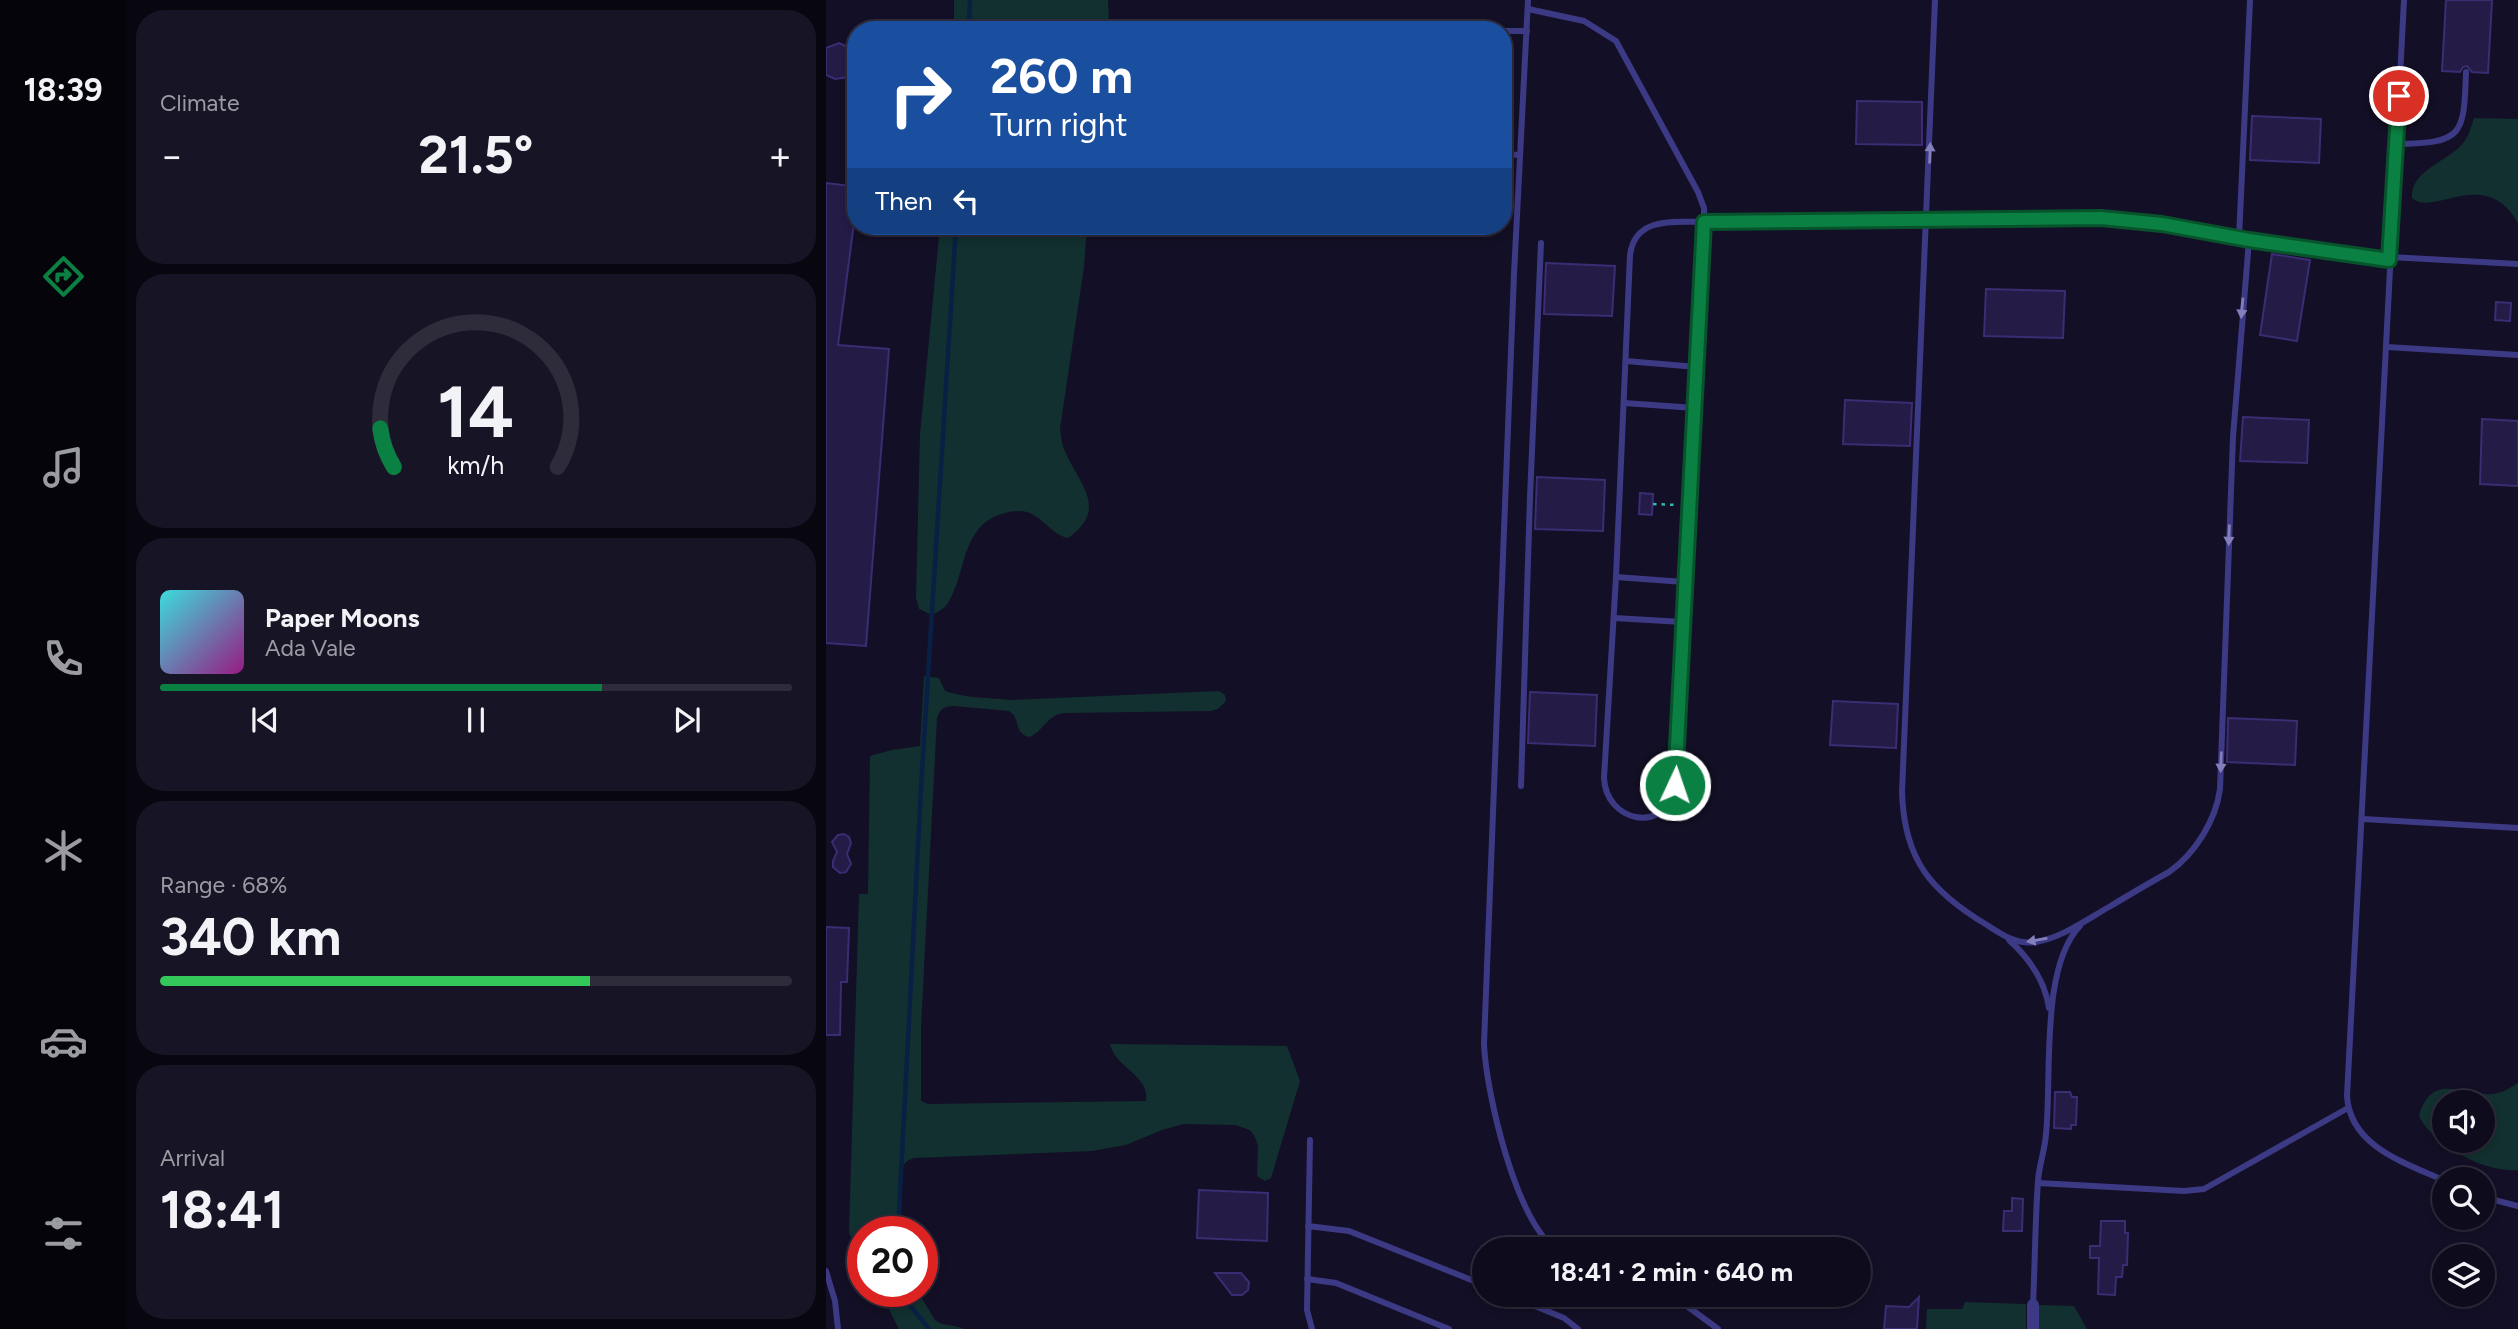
<!DOCTYPE html>
<meta charset="utf-8">
<style>
:root{--surface:#0e0b1c;--page:#171425;--text:#f1f3f6;--muted:#9b9ba3;--line:#2e2b3b;--accent:#0b8043}
body{margin:0;font-family:Figtree,sans-serif;background:var(--page);color:var(--text);height:100vh;display:flex;flex-direction:column;font-size:26px;white-space:nowrap}
*{box-sizing:border-box;margin:0}
p{font-size:23px;color:var(--muted)}
.icon{flex:none;width:38px;height:38px;fill:none;stroke:currentColor;stroke-width:2;stroke-linecap:round;stroke-linejoin:round}
.map{position:relative;flex:1;overflow:hidden}
.details{display:flex;flex-direction:column;gap:10px;padding:10px;background:#08060f;width:700px}
.details>*{flex:none}
.banner{position:absolute;left:21px;top:21px;width:665px;height:214px;border-radius:28px;box-shadow:0 4px 10px #0003,0 0 0 2px var(--line);background:#1a4fa0;color:#fff;overflow:hidden}
.controls{position:absolute;left:1606px;top:1090px;display:grid;gap:14px}
.controls a{display:grid;place-items:center;width:63px;height:63px;border-radius:50%;background:var(--surface);box-shadow:0 4px 10px #0003,0 0 0 2px var(--line);font-size:35px}
.speed{position:absolute;left:21px;top:1216px;display:flex;gap:14px;font-size:35px;font-weight:700;text-align:center}
.speed>*{display:grid;place-content:center;width:91px;height:91px;border-radius:50%;background:var(--surface);box-shadow:0 4px 10px #0003,0 0 0 2px var(--line);line-height:1}
.speed .limit{border:10px solid #d22;background:#fff;color:#111}
.pin{position:absolute;display:grid;place-items:center;width:60px;height:60px;color:#fff;margin:-30px;border:4px solid #fff;border-radius:50%;box-shadow:0 2px 7px #0007}
.me{position:absolute;width:77px;margin:-38px;rotate:3deg;stroke-linejoin:round;filter:drop-shadow(0 0 5px #0008)}
.turn{display:flex;align-items:center;gap:24px;height:147px;padding:0 28px;font-size:32px}
.turn .icon{width:91px;height:91px;stroke-width:2.5}
.turn b{display:block;font-size:49px;line-height:60px}
.then{display:flex;align-items:center;height:66px;padding:0 28px;background:#0003;gap:14px;font-size:26px}
.big{font-size:52px;font-weight:700;line-height:1.1}
.details .tile{flex:1;display:flex;flex-direction:column;justify-content:center;gap:10px;min-width:0;padding:0 24px;border-radius:28px;background:var(--page)}
.details .dial{align-items:center;gap:0}
.dial svg{height:182px;overflow:visible;fill:none;stroke:var(--line);stroke-width:7;stroke-linecap:round;text-anchor:middle}
.dial text{fill:var(--text);stroke:none}
.song{display:flex;align-items:center;gap:21px}
.cover{width:84px;height:84px;border-radius:10px;background:linear-gradient(135deg,hsl(180 70% 55%),hsl(310 70% 35%))}
.played{height:7px;border-radius:4px;background:linear-gradient(90deg,var(--accent) 70%,var(--line) 70%)}
.keys{display:flex;justify-content:space-around;direction:ltr}
.heat{display:flex;justify-content:space-between;align-items:center;font-size:38px;direction:ltr}
.charge{height:10px;border-radius:5px;background:linear-gradient(90deg,#34c759 68%,var(--line) 0)}
.trip{position:absolute;left:646px;top:1237px;width:399px;height:70px;border-radius:35px;background:var(--surface);box-shadow:0 4px 10px #0003,0 0 0 2px var(--line);font-weight:700;line-height:70px;text-align:center}
main{display:flex;flex:1;min-height:0}
.tab-bar{display:flex;flex-direction:column;width:126px;justify-content:space-around;align-items:center;background:#06040b;color:var(--muted)}
.tab-bar .icon{width:49px;height:49px}
.tab-bar .on{color:var(--accent)}
.tab-bar b{font-size:32px;color:var(--text)}
.map>svg:first-child{display:block}
.green{fill:#12302f;fill-rule:evenodd}
.lines{fill:none;stroke-linecap:round;stroke-linejoin:round}
.stream{stroke:#0a1f44;stroke-width:4.5}
.building{fill:#241b47;stroke:#3b2d73;stroke-width:2}
.path{stroke:#2fb8b0;stroke-width:2.5;stroke-dasharray:3.5 5;stroke-linecap:butt}
.service{stroke:#3d3a85;stroke-width:6}
.minor{stroke:#3d3a85;stroke-width:12}
.oneway{fill:#837fbc}
.route-casing{stroke:#07532c;stroke-width:18}
.route{stroke:#0b8043;stroke-width:12}
</style>
<main>
<nav class="tab-bar">
<b>18:39</b>
<svg class="icon on" aria-label="directions" viewBox="0 0 24 24"><path d="M12 3l9 9-9 9-9-9zM9 14v-3h6M13 9l2 2-2 2"/></svg>
<svg class="icon" aria-label="music" viewBox="0 0 24 24"><path d="M9 18V5l10-2v13"/><circle cx="6" cy="18" r="3"/><circle cx="16" cy="16" r="3"/></svg>
<svg class="icon" aria-label="phone" viewBox="0 0 24 24"><path d="M5 4h4l2 5-3 2q2 4 5 5l2-3 5 2v4C11 20 4 13 5 4z"/></svg>
<svg class="icon" aria-label="climate" viewBox="0 0 24 24"><path d="M12 3v18M4 7l16 10M4 17L20 7"/></svg>
<svg class="icon" aria-label="car" viewBox="0 0 24 24"><path d="M5 17H2v-5l4-1 3-4h7l3 4 3 1v5h-3M9 17h6M6 11h13"/><circle cx="7" cy="17" r="2"/><circle cx="17" cy="17" r="2"/></svg>
<svg class="icon" aria-label="filters" viewBox="0 0 24 24"><path d="M4 7h16M4 17h16"/><circle cx="9" cy="7" r="2"/><circle cx="15" cy="17" r="2"/></svg>
</nav>
<section class="details">
<div class="tile"><p>Climate</p>
<div class="heat"><a>−</a><b class="big">21.5°</b><a>+</a></div>
</div>
<div class="tile dial"><svg viewBox="0 0 100 80">
<path d="M14 69A42 42 0 1 1 86 69"/>
<path d="M14 69A42 42 0 0 1 8 52" stroke="#0b8043"/>
<text x="50" y="56" font-size="32" font-weight="700">14</text>
<text x="50" y="72" font-size="11">km/h</text>
</svg></div>
<div class="tile">
<div class="song"><i class="cover"></i><div><b>Paper Moons</b><p>Ada Vale</p></div></div>
<div class="played"></div>
<div class="keys"><svg class="icon" aria-label="previous" viewBox="0 0 24 24"><path d="M18 5L8 12l10 7zM5 5v14"/></svg><svg class="icon" aria-label="pause" viewBox="0 0 24 24"><path d="M8 5v14M16 5v14"/></svg><svg class="icon" aria-label="next" viewBox="0 0 24 24"><path d="M6 5l10 7-10 7zM19 5v14"/></svg></div>
</div>
<div class="tile"><p>Range · 68%</p><b class="big">340 km</b><div class="charge"></div></div>
<div class="tile"><p>Arrival</p><b class="big">18:41</b></div>
</section>
<div class="map">
<svg width="1692" height="1329" viewBox="0 0 1692 1329">
<rect width="100%" height="100%" fill="#130f26"/>
<!-- green -->
<g class="green">
<polygon points="128,0 282,0 283,17 279,30 128,30"/>
<path d="M1648 118 1692 119V223C1659 165 1607 218 1586 198 1584 170 1622 162 1637 143 1643 136 1645 127 1648 118Z"/>
<path d="M114 226H261L258 267 234 429C235 434 235 441 237 446 249 481 286 507 242 538 226 535 217 517 201 512 194 510 185 511 179 513 135 524 141 571 123 601 119 609 113 611 106 615L93 609 90 598 94 434Z"/>
<path d="M98 676 113 678 119 691C139 698 164 698 186 700L393 691 399 695 400 701 392 709 385 711 237 713C221 716 218 730 204 737 191 735 193 725 188 715L183 711 128 706C118 706 114 709 111 718L95 1026V1101L102 1104 320 1101C324 1075 289 1068 284 1044L461 1046 474 1081 445 1178 439 1181 431 1176 432 1146 429 1137 424 1130 409 1125 358 1124 336 1130 300 1145 266 1151 88 1158 81 1161 74 1169 72 1232H37V1255L23 1234 33 894H42L44 756 66 750 94 746Z"/>
<path d="M1692 1083V1170C1660 1173 1607 1146 1593 1116 1606 1070 1638 1097 1667 1094 1676 1093 1684 1088 1692 1083ZM1619 1102H1657V1141H1619Z"/>
<path d="M54 1292H92L109 1320C118 1327 128 1324 138 1329H73Z"/>
<polygon points="1139,1302 1200,1304 1200,1329 1100,1329 1101,1309 1136,1309"/>
<polygon points="1212,1305 1248,1306 1261,1329 1212,1329"/>
</g>
<g class="lines">
<!-- stream -->
<g class="stream">
<polyline points="143,30 144,0"/>
<polyline points="72,1232 95,788 130,226"/>
<polyline points="73,1292 103,1329"/>
</g>
</g>
<!-- building -->
<g class="building">
<polygon points="1620,0 1666,0 1662,73 1646,72 1641,66 1637,67 1634,72 1616,71"/>
<polygon points="13,43 26,49 30,58 30,65 22,77 9,79 0,75 0,48"/>
<polygon points="1031,101 1096,102 1096,145 1030,144"/>
<polygon points="1426,116 1495,119 1493,163 1424,160"/>
<polygon points="0,183 25,186 21,214 29,215 12,345 63,349 40,646 0,643"/>
<polygon points="1446,254 1484,260 1471,341 1434,335"/>
<polygon points="720,263 789,266 786,316 718,314"/>
<polygon points="1160,289 1239,291 1237,338 1158,336"/>
<polygon points="1670,302 1685,303 1684,321 1669,320"/>
<polygon points="1019,400 1086,403 1084,446 1017,444"/>
<polygon points="1417,417 1483,420 1481,463 1414,461"/>
<polygon points="1656,419 1692,421 1692,486 1654,484"/>
<polygon points="711,477 779,480 777,531 709,529"/>
<polygon points="814,493 827,494 826,515 813,514"/>
<polygon points="704,692 771,695 769,746 702,743"/>
<polygon points="1007,701 1072,704 1070,748 1004,745"/>
<polygon points="1402,718 1471,721 1469,765 1401,762"/>
<polygon points="18,834 23,837 25,843 21,854 25,864 20,872 14,873 7,867 7,861 11,852 6,842 12,835"/>
<polygon points="0,927 23,928 21,982 15,982 14,1035 0,1035"/>
<polygon points="1229,1092 1244,1092 1246,1097 1251,1097 1250,1125 1245,1125 1245,1129 1228,1128"/>
<polygon points="373,1190 442,1193 441,1241 371,1238"/>
<polygon points="1186,1198 1197,1199 1196,1231 1177,1231 1178,1211 1186,1211"/>
<polygon points="1275,1221 1299,1221 1299,1233 1302,1233 1301,1265 1297,1265 1296,1277 1290,1277 1289,1295 1272,1294 1273,1258 1264,1258 1264,1246 1274,1246"/>
<polygon points="389,1273 415,1273 423,1282 422,1290 416,1295 406,1295"/>
<polygon points="1093,1297 1091,1329 1058,1329 1060,1306 1083,1307"/>
</g>
<g class="lines">
<!-- path -->
<polyline class="path" points="827,504 852,505"/>
<!-- service -->
<g class="service">
<path d="M702 0 688 274 658 1044C660 1093 690 1222 731 1250"/>
<path d="M1109 0 1076 792C1078 859 1104 891 1161 925 1176 935 1191 945 1210 942 1237 937 1260 920 1283 907 1303 895 1323 883 1343 872 1369 854 1390 820 1394 789L1407 437 1423 240"/>
<path d="M1578 0 1521 1096C1524 1147 1580 1163 1619 1181"/>
<path d="M702 9 758 21 790 41 872 192 878 208V222C849 222 809 216 804 255L790 577 778 778C780 822 838 834 848 790L878 222 1275 218 1336 224 1564 260"/>
<polyline points="677,31 701,31"/>
<path d="M1570 144C1637 143 1638 136 1640 72"/>
<polyline points="677,154 694,155"/>
<polyline points="1413,238 1424,0"/>
<polyline points="1564,257 1692,264"/>
<polyline points="1561,347 1692,355"/>
<polyline points="800,361 871,367"/>
<polyline points="798,403 869,408"/>
<polyline points="790,577 858,582"/>
<polyline points="788,618 857,622"/>
<polyline points="695,786 704,497 715,243"/>
<polyline points="1537,819 1692,828"/>
<path d="M1183 940C1203 958 1219 981 1223 1008"/>
<polyline points="484,1140 481,1310 486,1329"/>
<polyline points="1212,1183 1358,1191 1378,1189 1522,1108"/>
<polyline points="1657,1197 1692,1206"/>
<polyline points="482,1226 523,1231 658,1285"/>
<polyline points="0,1271 9,1301 12,1329"/>
<polyline points="481,1279 510,1283 623,1329"/>
<polyline points="682,1295 738,1318 752,1329"/>
<polyline points="846,1295 892,1329"/>
<path d="M1207 1305C1209 1264 1209 1222 1212 1181 1213 1165 1219 1150 1220 1134 1226 1078 1214 967 1254 926"/>
</g>
<!-- minor -->
<polyline class="minor" points="1207,1329 1207,1305"/>
</g>
<!-- one-way arrows -->
<defs><path id="oneway-solid" d="M-6-.8H1V-3.2L6.5 0L1 3.2V.8H-6Z" transform="scale(1.75)"/></defs>
<g class="oneway">
<use href="#oneway-solid" transform="translate(1104 153) rotate(-88)"/>
<use href="#oneway-solid" transform="translate(1416 308) rotate(95)"/>
<use href="#oneway-solid" transform="translate(1403 535) rotate(92)"/>
<use href="#oneway-solid" transform="translate(1395 762) rotate(92)"/>
<use href="#oneway-solid" transform="translate(1211 940) rotate(170)"/>
</g>
<g class="lines">
<!-- route casing -->
<g class="route-casing">
<polyline id="route" points="849,785 878,222 1275,218 1336,224 1423,240 1563,260 1573,96"/>
</g>
<!-- route -->
<use href="#route" class="route"/>
</g>
</svg>
<div class="controls">
<a><svg class="icon" aria-label="sound" viewBox="0 0 24 24"><path d="M4 9h4l5-4v14l-5-4H4zM17 9q2 3 0 6"/></svg></a>
<a><svg class="icon" aria-label="search" viewBox="0 0 24 24"><circle cx="10" cy="10" r="6"/><path d="M15 15l6 6"/></svg></a>
<a><svg class="icon" aria-label="layers" viewBox="0 0 24 24"><path d="M12 4l9 5-9 5-9-5zM3 14l9 5 9-5"/></svg></a>
</div>
<div class="speed"><div class="limit">20</div></div>
<div class="pin" style="left:1573px;top:96px;background:#d93025"><svg class="icon" aria-label="arrive" viewBox="0 0 24 24"><path d="M6 21V4h12l-3 4 3 4H6"/></svg></div>
<svg class="me" style="left:849px;top:785px" viewBox="-20 -20 40 40"><circle r="17" fill="#0b8043" stroke="#fff" stroke-width="3"/><path d="M0-11L8 9 0 5-8 9z" fill="#fff"/></svg>
<div class="trip">18:41 · 2 min · 640 m</div>
<div class="banner">
<div class="turn"><svg class="icon" aria-label="right" viewBox="0 0 24 24"><path d="M7 20v-9h11M14 6l5 5-5 5"/></svg><div><b>260 m</b>Turn right</div></div>
<div class="then">Then<svg class="icon" aria-label="left" viewBox="0 0 24 24"><path d="M17 20v-9H6M10 6l-5 5 5 5"/></svg></div>
</div>
</div>
</main>
